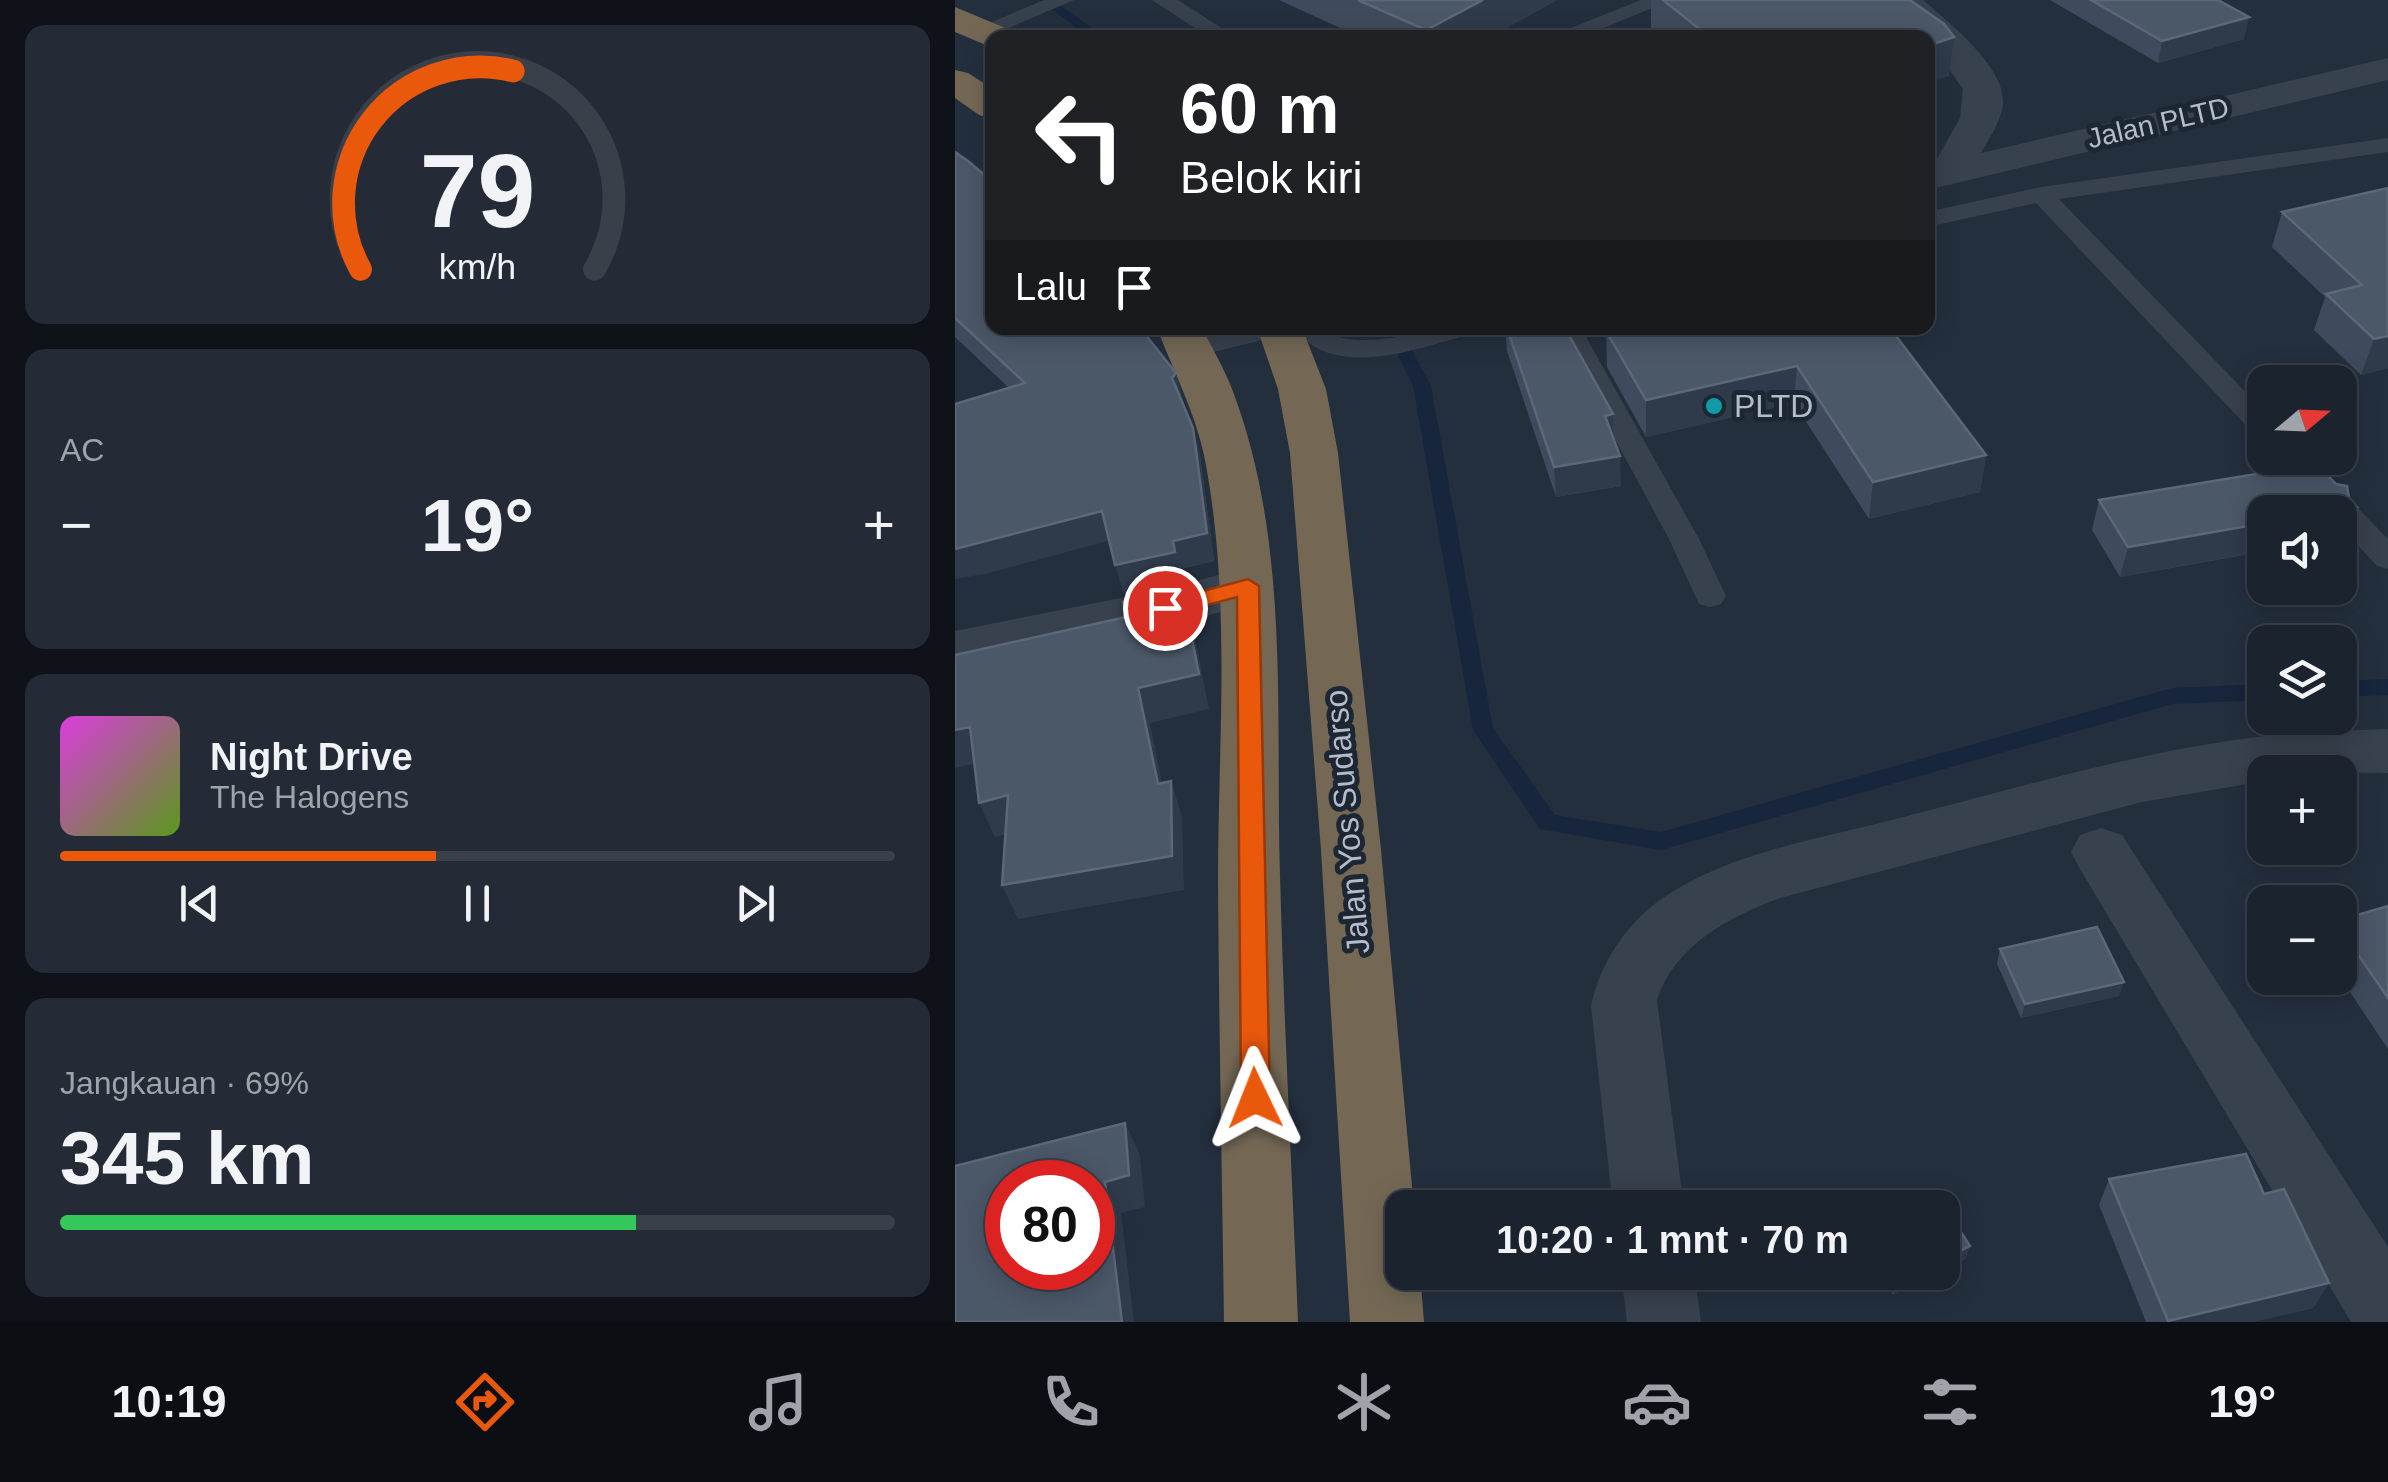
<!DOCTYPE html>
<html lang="id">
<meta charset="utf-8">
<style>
:root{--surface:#1b232e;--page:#242b36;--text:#f1f3f6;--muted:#a0a4aa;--line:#39404a;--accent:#ea580c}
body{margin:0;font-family:Arial,sans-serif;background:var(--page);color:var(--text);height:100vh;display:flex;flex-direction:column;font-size:38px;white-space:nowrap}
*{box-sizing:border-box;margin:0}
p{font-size:32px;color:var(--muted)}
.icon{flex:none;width:55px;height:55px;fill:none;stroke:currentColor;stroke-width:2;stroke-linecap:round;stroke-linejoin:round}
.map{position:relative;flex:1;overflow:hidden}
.side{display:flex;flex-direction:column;gap:25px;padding:25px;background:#0f1319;width:955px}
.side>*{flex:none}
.hud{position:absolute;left:30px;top:30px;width:950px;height:305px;border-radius:20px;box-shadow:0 5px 25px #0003,0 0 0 2px var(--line);background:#202124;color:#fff;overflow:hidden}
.needle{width:65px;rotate:71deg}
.controls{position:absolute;left:1292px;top:365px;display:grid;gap:20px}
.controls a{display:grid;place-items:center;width:110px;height:110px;border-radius:20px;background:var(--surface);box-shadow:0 5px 25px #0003,0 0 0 2px var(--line);font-size:50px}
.speed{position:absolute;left:30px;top:1160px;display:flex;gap:20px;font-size:50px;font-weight:700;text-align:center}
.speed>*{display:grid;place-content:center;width:130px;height:130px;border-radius:50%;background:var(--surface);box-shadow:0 5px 25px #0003,0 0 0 2px var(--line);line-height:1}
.speed .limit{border:15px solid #d22;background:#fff;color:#111}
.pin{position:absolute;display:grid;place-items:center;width:85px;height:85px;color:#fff;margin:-42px;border:5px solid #fff;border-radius:50%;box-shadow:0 2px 10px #0007}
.me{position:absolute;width:110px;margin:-55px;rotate:358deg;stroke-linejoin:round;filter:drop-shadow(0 0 8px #0008)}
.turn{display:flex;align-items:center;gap:35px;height:210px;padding:0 30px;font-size:45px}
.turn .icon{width:130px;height:130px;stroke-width:2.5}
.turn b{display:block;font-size:70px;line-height:85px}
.then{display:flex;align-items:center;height:95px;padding:0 30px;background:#0003;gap:20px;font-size:38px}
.big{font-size:75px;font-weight:700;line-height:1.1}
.side .card{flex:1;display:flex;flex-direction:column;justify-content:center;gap:15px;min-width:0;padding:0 35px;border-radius:20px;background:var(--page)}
.side .dial{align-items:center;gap:0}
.dial svg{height:260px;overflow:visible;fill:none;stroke:var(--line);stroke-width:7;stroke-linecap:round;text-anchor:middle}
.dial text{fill:var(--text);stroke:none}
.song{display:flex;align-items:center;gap:30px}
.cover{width:120px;height:120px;border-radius:15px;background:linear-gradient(135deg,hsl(300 70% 55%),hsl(90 70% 35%))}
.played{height:10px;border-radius:5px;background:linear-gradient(90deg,var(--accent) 45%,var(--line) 45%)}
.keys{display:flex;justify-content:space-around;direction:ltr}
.heat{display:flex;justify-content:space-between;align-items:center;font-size:55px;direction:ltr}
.charge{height:15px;border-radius:8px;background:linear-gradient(90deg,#34c759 69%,var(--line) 0)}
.trip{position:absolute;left:430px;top:1190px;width:575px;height:100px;border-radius:20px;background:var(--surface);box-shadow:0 5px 25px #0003,0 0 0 2px var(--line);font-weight:700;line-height:100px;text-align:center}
.tab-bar{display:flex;height:160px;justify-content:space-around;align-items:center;background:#0b0e12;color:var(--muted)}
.tab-bar .icon{width:70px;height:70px}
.tab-bar .on{color:var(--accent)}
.tab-bar b{font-size:45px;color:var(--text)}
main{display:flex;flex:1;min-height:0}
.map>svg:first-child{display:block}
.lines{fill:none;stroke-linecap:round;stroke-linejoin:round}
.stream{fill:#17263c;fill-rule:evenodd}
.lane{fill:#38414e;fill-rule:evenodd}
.street{fill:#38414e;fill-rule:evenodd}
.highway{fill:#746855;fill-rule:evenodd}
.wall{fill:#3f4b5c}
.shaded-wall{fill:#2f3b4b}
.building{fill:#4b5868;stroke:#5c6777;stroke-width:2.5;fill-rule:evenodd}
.route{fill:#ea580c;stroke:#983908;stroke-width:2.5}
.culture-dot{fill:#0f9aa8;stroke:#1d2633;stroke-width:4}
.labels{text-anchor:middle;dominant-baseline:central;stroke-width:10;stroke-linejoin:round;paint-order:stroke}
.far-street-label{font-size:28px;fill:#b4bcc9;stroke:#1d2633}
.poi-label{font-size:32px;fill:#b4bcc9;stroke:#1d2633;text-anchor:start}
.street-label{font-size:32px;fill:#b4bcc9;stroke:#1d2633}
</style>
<main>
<section class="side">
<div class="card dial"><svg viewBox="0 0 100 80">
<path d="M14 69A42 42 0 1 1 86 69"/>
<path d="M14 69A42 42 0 0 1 61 8" stroke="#ea580c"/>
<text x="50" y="56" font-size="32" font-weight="700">79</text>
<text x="50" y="72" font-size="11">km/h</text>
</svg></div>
<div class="card"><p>AC</p>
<div class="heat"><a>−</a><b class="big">19°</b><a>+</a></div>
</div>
<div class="card">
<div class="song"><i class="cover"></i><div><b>Night Drive</b><p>The Halogens</p></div></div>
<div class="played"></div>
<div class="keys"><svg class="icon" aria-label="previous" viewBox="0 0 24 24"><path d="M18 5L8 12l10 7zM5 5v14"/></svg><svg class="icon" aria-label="pause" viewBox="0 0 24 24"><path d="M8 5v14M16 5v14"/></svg><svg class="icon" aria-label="next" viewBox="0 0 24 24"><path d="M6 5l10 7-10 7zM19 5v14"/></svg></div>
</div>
<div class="card"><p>Jangkauan · 69%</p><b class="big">345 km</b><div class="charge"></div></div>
</section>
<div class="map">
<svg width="1433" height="1322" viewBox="0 0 1433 1322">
<rect width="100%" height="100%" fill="#242f3e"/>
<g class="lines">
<!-- stream -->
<g class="stream">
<polygon points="85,0 99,0 150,38 135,38"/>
<polygon points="429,328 445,328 476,386 538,728 600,815 706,832 1217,688 1310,684 1310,700 1217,704 706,850 585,829 518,730 458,386"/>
<polygon points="1433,679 1433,695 1385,697 1385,681"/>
</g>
<!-- lane -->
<g class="lane">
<polygon points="89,0 119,0 37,35 21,35 18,30"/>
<polygon points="197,0 223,0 282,38 255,38"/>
<polygon points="686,0 717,0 624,38 591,38"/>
<polygon points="1433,138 1433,152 1104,199 1310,412 1310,438 1300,435 1081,203 972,227 972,212 1086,187"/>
<path d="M339 328C369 326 380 341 408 340 447 340 482 326 520 328L516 334C464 348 379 382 339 328Z"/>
<polygon points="600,328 626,328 744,539 771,596 766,604 755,607 744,604 714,539"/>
<polygon points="1324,458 1354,458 1433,539 1433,569 1422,566 1385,526 1385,512 1373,512"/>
</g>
<!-- street -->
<g class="street">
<path d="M928 0H968C993 22 1050 66 1048 103 1047 120 1034 139 1026 153L1433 58V80L972 190V166L979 164 1005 118 1008 89 972 38H967Z"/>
<polygon points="245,328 323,328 316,338 234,358 218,354 211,344 218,334"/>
<polygon points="293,567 312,573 319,586 312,599 211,627 0,671 0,631 211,589"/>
<path d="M1433 729V773L1310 772V781L1187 802 825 898C774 917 720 945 702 1000L729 1208H658L636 1006C645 964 670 925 705 900 770 854 858 840 933 821 1061 789 1188 749 1319 735 1357 731 1395 731 1433 729Z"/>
<polygon points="1146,828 1167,835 1433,1247 1433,1322 1396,1322 1125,869 1116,852 1125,835"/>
<polygon points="666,1272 739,1272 746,1322 672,1322"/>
</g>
<!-- highway -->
<g class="highway">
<polygon points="0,7 55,30 60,38 38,38 38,48 0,32"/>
<polygon points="0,70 13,73 38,89 38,119 24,115 0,98"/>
<path d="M202 328H247C257 348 269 368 277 389 336 543 320 715 325 876 329 1025 337 1173 343 1322H269C267 1175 264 1028 263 881 263 739 277 596 249 455 239 410 218 370 202 328Z"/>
<polygon points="302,328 347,328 371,389 383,453 426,850 459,1208 448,1208 448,1272 465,1272 469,1322 395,1322 366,850 335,453 323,389"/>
</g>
</g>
<!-- wall -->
<g class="wall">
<polygon points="324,0 602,0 533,38 407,38"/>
<polygon points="696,0 955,0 972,38 707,38 696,28"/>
<polygon points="1095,0 1263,0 1289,39 1203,63"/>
<polygon points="0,152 228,401 238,428 245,456 259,561 226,569 228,581 169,594 154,540 29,574 54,388 0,337"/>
<polygon points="1433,188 1433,368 1406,375 1359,330 1370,297 1317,247 1327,212"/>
<polygon points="550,328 610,328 658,437 666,486 601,497 552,351"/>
<polygon points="935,328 1031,455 1025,492 914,519 839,403 691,437 652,367 651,331"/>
<polygon points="1394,498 1402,507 1390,537 1165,577 1137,530 1144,500"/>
<polygon points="1433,906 1433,1049 1385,977 1385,920"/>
<polygon points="1045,949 1164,996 1066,1018 1042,964"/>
<polygon points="1154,1179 1309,1194 1374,1283 1358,1308 1298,1322 1191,1322 1144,1205"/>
<polygon points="925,1272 984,1272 938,1295"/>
</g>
<!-- shaded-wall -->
<g class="shaded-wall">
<polygon points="528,0 602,0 533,38 472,38 471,30"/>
<polygon points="1294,17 1289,39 1203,63 1207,41"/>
<polygon points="999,37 994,76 972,83 972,46"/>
<polygon points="1433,336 1433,368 1406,375 1419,339"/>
<polygon points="842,366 839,403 691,437 691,400"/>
<polygon points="221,373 228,401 225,406 217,378"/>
<polygon points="658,414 658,444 650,416"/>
<polygon points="238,428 245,456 259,561 226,569 228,581 169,594 160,565 218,541"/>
<polygon points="1031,455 1025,492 914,519 918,482"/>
<polygon points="665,456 666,486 601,497 599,467"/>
<polygon points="1402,507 1390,537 1385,538 1385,512 1369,512"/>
<polygon points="147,511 156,540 29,574 0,579 0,549"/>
<polygon points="1310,523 1310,551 1165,577 1173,547"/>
<polygon points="227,589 237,624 254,709 195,723 214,818 203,784 183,688"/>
<polygon points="15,727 31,761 0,768 0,730"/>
<polygon points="216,781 227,816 229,890 63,919 47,885"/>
<polygon points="53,795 68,830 40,837 24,803"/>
<polygon points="1169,982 1164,996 1066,1018 1070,1004"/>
<polygon points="170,1123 185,1155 190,1207 166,1213 179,1322 167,1322 150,1182"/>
<polygon points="1015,1246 1011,1259 988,1271 988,1259"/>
<polygon points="961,1272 984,1272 938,1295 941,1282"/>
<polygon points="1374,1283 1358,1308 1298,1322 1213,1322"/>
</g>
<!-- building -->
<g class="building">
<polygon points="403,0 528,0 471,30"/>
<polygon points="708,0 955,0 989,24 999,37 972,46 972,38 717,38 747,31"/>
<polygon points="1136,0 1263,0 1294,17 1207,41"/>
<polygon points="0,152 13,161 38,182 38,328 185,328 221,373 217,378 238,428 252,533 218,541 220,552 160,565 147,511 0,549 0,404 70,383 0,318"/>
<polygon points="1433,188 1433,336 1419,339 1371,294 1407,285 1327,212"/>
<polygon points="552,328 610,328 658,414 650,416 665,456 599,467"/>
<polygon points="669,328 935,328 1031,455 918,482 842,366 691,400 651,331"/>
<polygon points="1362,464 1381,484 1392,486 1394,498 1402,507 1369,512 1310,512 1310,523 1173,547 1144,500"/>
<polygon points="227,589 244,674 183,688 203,784 216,781 217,856 47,885 53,795 24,803 15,727 0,730 0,655 171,617 168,602"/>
<polygon points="1433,906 1433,998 1385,928 1385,920"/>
<polygon points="1142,927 1169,982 1070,1004 1045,949"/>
<path d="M170 1123 174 1175 150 1182 167 1322H0V1166ZM52 1182H138V1268H52Z"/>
<polygon points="1291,1154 1309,1194 1329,1189 1374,1283 1213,1321 1154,1179"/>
<polygon points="979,1190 1015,1246 988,1259 988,1208 942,1208"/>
<polygon points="935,1272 961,1272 941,1282"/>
</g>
<!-- route -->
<polygon class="route" points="293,579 304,586 315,1098 310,1107 300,1111 291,1107 286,1098 282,597 210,616 199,608 203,603"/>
<!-- markers -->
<circle class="culture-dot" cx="759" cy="406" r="10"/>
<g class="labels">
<!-- far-street labels -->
<g class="far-street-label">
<text transform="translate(1203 123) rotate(-13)">Jalan PLTD</text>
</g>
<!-- poi labels -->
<g class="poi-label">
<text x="779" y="406">PLTD</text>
</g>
<!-- street labels -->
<g class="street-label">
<text transform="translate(392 822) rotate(-95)">Jalan Yos Sudarso</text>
</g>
</g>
</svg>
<div class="controls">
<a><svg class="needle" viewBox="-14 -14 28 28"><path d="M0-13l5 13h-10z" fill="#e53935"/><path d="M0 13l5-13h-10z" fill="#a0a4aa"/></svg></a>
<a><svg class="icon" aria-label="sound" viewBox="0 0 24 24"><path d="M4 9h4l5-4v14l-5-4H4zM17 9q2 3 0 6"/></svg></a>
<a><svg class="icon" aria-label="layers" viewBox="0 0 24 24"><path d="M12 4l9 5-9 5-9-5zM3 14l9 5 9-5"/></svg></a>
<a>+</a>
<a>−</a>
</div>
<div class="speed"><div class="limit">80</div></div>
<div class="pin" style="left:210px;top:608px;background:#d93025"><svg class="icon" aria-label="arrive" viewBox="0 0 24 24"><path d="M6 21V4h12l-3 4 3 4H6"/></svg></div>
<svg class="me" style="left:300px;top:1098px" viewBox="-20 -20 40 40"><path d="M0-17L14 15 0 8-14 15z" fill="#ea580c" stroke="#fff" stroke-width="4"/></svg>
<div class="trip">10:20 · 1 mnt · 70 m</div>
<div class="hud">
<div class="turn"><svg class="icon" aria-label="left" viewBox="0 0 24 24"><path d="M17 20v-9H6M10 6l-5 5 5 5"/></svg><div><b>60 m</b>Belok kiri</div></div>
<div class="then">Lalu<svg class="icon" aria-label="arrive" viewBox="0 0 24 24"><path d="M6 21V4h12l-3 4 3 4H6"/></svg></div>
</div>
</div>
</main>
<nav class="tab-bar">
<b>10:19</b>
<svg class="icon on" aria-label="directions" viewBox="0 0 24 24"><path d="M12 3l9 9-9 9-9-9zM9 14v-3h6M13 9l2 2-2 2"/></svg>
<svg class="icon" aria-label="music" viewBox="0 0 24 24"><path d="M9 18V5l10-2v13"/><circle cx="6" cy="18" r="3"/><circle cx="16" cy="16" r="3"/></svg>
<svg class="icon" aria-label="phone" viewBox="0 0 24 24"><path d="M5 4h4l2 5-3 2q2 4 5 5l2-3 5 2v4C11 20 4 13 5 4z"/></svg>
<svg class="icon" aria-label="climate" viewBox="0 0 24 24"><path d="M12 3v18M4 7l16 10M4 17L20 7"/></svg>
<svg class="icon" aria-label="car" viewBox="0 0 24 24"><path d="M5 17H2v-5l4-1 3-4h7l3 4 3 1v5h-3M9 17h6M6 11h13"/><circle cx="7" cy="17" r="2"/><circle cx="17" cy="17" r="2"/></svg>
<svg class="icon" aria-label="filters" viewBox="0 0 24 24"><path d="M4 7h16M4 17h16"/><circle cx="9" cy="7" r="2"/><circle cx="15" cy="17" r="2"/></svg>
<b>19°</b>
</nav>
